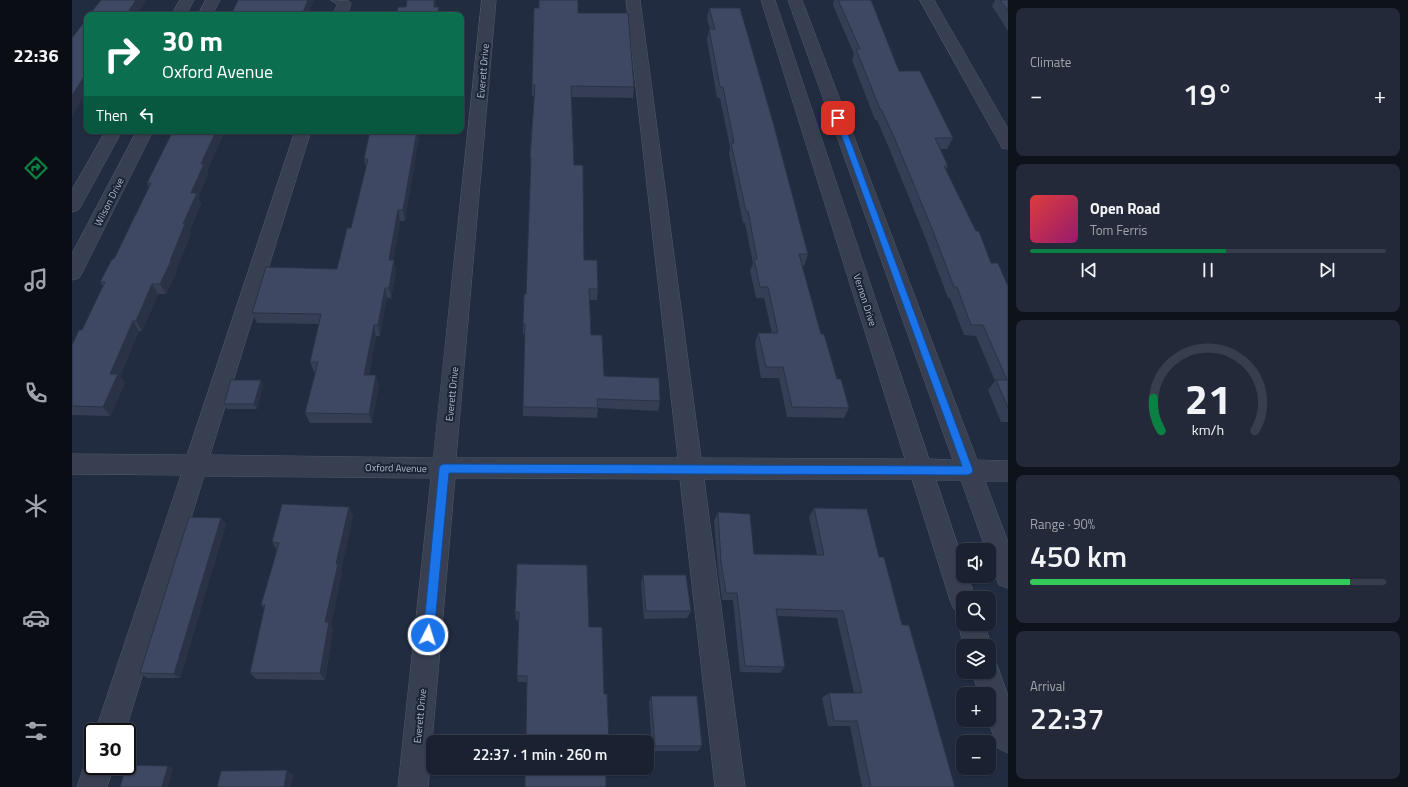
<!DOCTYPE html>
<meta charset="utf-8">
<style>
:root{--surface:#1a2131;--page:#232939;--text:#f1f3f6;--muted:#9fa3ab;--line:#383e4d;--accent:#0b8043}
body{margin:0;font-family:"Titillium Web",sans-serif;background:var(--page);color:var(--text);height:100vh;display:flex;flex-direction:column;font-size:15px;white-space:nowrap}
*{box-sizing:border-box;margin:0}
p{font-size:13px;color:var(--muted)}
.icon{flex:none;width:22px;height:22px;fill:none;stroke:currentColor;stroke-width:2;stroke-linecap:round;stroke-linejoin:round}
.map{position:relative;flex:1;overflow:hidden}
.panel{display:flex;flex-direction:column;gap:8px;padding:8px;background:#0e121b;width:400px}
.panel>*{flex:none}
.banner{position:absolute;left:12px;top:12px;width:380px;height:122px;border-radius:8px;box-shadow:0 1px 3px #0004,0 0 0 1px var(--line);background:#0b6e4f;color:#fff;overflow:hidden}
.controls{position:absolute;left:884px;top:543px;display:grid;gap:8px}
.controls a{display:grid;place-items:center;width:40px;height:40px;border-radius:8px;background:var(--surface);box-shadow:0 1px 3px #0004,0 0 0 1px var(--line);font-size:20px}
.speed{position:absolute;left:12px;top:723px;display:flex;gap:8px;font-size:20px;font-weight:700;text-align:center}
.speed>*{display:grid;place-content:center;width:52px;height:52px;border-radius:50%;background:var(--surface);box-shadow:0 1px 3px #0004,0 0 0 1px var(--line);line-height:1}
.speed .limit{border:2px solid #111;border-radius:6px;background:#fff;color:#111}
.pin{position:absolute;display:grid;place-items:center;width:34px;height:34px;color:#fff;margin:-17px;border-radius:8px;box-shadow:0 2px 6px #0006}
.me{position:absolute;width:44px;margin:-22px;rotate:5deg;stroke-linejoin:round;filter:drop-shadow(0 0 3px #0008)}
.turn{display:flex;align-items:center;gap:14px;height:84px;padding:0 12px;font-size:18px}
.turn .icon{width:52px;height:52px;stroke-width:2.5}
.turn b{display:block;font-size:28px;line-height:34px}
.then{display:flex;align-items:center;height:38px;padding:0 12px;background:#0003;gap:8px;font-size:15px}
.big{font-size:30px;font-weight:600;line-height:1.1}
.panel .tile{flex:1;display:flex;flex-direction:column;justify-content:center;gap:6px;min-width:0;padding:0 14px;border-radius:8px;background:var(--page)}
.panel .dial{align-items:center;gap:0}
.dial svg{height:104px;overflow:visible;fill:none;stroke:var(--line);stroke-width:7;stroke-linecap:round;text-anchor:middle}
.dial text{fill:var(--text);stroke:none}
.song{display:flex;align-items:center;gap:12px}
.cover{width:48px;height:48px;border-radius:6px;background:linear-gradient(135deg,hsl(0 70% 55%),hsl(320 70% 35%))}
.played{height:4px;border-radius:2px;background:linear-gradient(90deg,var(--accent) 55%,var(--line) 55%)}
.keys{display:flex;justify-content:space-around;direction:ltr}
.heat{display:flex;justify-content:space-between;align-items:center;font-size:22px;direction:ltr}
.charge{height:6px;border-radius:3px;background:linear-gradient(90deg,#34c759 90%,var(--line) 0)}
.trip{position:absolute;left:354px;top:735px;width:228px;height:40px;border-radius:8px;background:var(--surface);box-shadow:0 1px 3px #0004,0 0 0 1px var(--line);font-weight:600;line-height:40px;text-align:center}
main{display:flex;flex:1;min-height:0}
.menu{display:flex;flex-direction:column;width:72px;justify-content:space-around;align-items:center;background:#0a0d14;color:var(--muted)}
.menu .icon{width:28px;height:28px}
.menu .on{color:var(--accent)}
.menu b{font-size:18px;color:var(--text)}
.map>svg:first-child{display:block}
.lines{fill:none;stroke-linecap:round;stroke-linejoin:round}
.minor-casing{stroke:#515a6b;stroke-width:1}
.minor{fill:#373f51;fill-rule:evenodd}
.wall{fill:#353e54}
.shaded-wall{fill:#2b3245}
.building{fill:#3e4862;stroke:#2b3245}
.route{fill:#1a73e8;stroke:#114b97}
.labels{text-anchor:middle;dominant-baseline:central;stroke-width:4;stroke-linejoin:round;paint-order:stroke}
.street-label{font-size:10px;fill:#b3bacb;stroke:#1b2436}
</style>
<main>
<nav class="menu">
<b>22:36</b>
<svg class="icon on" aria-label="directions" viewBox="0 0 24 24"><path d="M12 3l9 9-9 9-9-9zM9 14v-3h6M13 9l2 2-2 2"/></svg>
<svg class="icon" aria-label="music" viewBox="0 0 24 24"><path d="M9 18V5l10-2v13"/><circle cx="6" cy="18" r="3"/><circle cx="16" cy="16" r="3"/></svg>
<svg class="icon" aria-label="phone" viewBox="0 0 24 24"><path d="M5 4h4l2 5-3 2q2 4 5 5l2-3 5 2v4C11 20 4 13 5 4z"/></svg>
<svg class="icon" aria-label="climate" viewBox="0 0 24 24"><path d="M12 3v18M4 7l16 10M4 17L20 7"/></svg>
<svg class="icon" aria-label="car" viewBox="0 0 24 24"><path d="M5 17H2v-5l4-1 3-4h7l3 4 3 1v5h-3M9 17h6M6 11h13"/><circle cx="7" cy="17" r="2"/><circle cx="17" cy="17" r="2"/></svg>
<svg class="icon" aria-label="filters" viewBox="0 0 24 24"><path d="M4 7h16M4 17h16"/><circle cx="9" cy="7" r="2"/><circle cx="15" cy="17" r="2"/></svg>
</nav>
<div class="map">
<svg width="936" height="787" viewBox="0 0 936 787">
<rect width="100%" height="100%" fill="#222c41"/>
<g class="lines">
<!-- minor casing -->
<g class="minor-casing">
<g id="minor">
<polygon points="108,0 122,0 114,15 100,15"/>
<polygon points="134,0 148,0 140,15 126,15"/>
<polygon points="259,0 277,1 279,4 275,15 261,15 265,5"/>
<polygon points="410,0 424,0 384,458 606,458 554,0 568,0 629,458 833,459 689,0 703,0 857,459 881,460 716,0 730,0 905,460 936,461 936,481 913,481 936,542 936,588 927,585 917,559 917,550 914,550 889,480 864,480 891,561 891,576 896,576 903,598 891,598 891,613 882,609 878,600 840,479 632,479 673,787 643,787 608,479 383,478 356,787 326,787 359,478 132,476 53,732 23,732 109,475 0,474 0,454 115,455 223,131 239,131 138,455 361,458"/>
<polygon points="848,0 862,0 936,129 936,149 930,148 928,144"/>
<polygon points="34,131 50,131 9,206 6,210 0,212 0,190"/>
<polygon points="65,131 81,131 10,273 7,278 0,280 0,254"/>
<polygon points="891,614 891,624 912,624 920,646 917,652 917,646 892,646 886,624"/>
<polygon points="917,659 924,662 936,696 936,753 926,748 916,720 917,720 917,694 907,694 900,672 917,672"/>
<polygon points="21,754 21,766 42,766 35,787 5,787 16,755"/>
</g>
</g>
<!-- minor -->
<use href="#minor" class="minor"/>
</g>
<!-- wall -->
<g class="wall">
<polygon points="762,0 799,0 827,71 881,138 875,149 868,149 876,166 874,170 919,263 936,286 936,422 929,422 916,390 923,381 904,336 892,335 878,298 876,298 853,237 817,148 805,120 803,120 780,60 782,54 761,5"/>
<polygon points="923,0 936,0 936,31 920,6"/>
<polygon points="637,8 736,254 732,266 730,266 749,334 765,379 777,408 772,418 715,417 707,378 689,378 683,344 686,333 700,333 692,298 684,298 678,270 681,264 673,223 671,223 657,154 658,147 648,98 645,98 635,40 637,29 638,29 635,19"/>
<polygon points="506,13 562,87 561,98 499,97 502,165 512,260 526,289 525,300 517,300 519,335 532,376 588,401 586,411 526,408 525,418 451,416 451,407 453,334 451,334 451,324 454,294 459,169 458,169 458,158 462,96 460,96 460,85"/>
<polygon points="101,131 153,131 135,171 136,175 126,197 129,204 117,232 119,234 104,270 105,271 94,294 86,294 70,331 67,331 48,376 53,383 38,416 0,415 0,345 10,330 31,286 28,282 42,259 77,187 75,183"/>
<polygon points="348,131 333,221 328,221 321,260 322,260 324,271 319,298 315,298 308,336 304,336 297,375 307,385 300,423 238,423 233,413 243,372 242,372 238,362 247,324 185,323 180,313 265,269 279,228 294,168 292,159"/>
<polygon points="189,380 191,385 185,409 155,409 152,404"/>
<polygon points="277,507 281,516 269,570 270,572 259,625 261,629 253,680 184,679 178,673 192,608 189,605 205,550 200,542"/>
<polygon points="742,508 807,557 883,787 790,787 778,726 756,726 750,698 757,693 782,693 765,618 705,616 713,667 708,673 668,672 661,600 650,600 646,570 642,521 646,512 682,554 745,555 737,517"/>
<polygon points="149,518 154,524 108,678 75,678 68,673"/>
<polygon points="445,564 517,627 532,694 455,682 446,682 445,676 447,620 444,620 443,612"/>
<polygon points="571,575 619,611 615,618 572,619 569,583"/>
<polygon points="579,696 630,746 626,751 580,751 577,702"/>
</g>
<!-- shaded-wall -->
<g class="shaded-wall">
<polygon points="64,0 74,0 65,15 54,15"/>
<polygon points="236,0 242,0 236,15 230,15"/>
<polygon points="362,0 364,0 363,15 362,7"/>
<polygon points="367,7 368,15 365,15"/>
<polygon points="15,72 15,91 0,116 0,96"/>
<polygon points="144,131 153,131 135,171 136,175 126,197 129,204 117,232 119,234 104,270 105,271 94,294 88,284 111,224 119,193 129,164"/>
<polygon points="345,131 348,131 333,221 331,210"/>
<polygon points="326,210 328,221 320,271 317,260"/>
<polygon points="322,260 324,271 319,298 317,288"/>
<polygon points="80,284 86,294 70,331 64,321"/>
<polygon points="313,288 315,298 308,336 306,325"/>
<polygon points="61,321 67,331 48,376 53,383 38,416 31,407 38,374"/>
<polygon points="302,325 304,336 295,385 292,375"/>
<polygon points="304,375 307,385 300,423 297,414"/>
<polygon points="189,380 191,385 185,409 182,404"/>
<polygon points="277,507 281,516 269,570 270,572 259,625 261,629 253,680 248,673 253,622 264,564"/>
<polygon points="149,518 154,524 108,678 102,674"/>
<polygon points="96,766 101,768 96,787 90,787"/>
<polygon points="215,770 222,775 219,787 212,787"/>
</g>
<!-- building -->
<g class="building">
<polygon points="29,0 64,0 54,15 17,15"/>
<polygon points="166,0 236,0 230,15 159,15"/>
<polygon points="335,0 362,0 362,7 367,7 365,15 324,15 326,7 334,7"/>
<polygon points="467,0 506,0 506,13 556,13 562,87 499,86 502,165 511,165 512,260 525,260 526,289 517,289 519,335 530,335 532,376 587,378 588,401 525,399 526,408 451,407 453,324 451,324 452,294 454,294 459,158 458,158 463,85 460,85 462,8 467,8"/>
<polygon points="766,0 799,0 827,71 848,71 881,138 863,138 876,166 872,166 904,231 907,231 919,263 926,263 936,286 936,408 924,380 935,380 911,325 899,325 885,287 882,287 859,226 822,137 809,109 808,109 784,49 788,49"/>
<polygon points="928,0 936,0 936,11"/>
<polygon points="637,8 668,8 701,122 736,254 727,254 749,334 752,334 765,379 769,379 777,408 720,407 711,367 694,367 686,333 706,333 696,287 688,287 682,259 685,259 676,211 674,211 659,143 662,143 651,87 648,87 637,29 643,29"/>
<polygon points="15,18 15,72 0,96 0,38"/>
<polygon points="101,131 144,131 129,164 132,164 119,193 125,193 111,224 113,224 98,261 99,261 88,284 80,284 64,321 61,321 38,374 46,374 31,407 0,406 0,345 7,330 10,330 33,282 28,282 40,259 42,259 79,183 75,183"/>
<polygon points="298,131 345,131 331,210 326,210 317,260 322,260 317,288 313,288 306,325 302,325 292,375 304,375 297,414 233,413 246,362 238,362 249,314 180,313 194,267 265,269 275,228 279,228 296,159 292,159"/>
<polygon points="159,380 189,380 182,404 152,404"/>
<polygon points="210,504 277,507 264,564 266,564 253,622 257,622 248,673 178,673 193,605 189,605 207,543 200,542"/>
<polygon points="742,508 795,509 807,557 812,557 830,625 837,625 883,787 799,787 785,721 762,721 757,693 790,693 771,611 704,609 713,667 673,666 665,593 654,593 649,562 646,512 678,514 682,554 752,555"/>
<polygon points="117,517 149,518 102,674 68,673"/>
<polygon points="445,564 515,565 517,627 530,627 532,694 535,694 537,742 454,742 455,676 445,676 447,612 443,612"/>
<polygon points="571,575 614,575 619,611 574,611"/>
<polygon points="579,696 625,696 630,746 583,746"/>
<polygon points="55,765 96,766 90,787 48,787 54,766 55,766"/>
<rect x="453" y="768" width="81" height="19"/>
<polygon points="215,770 212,787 145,787 149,771"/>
</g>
<!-- route -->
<polygon class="route" points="764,116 770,118 901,470 900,473 896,475 377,473 362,635 360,639 356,641 352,639 351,635 367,468 369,465 372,464 890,466 763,118"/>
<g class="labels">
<!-- street labels -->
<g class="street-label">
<text transform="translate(411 71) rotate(-85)">Everett Drive</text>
<text transform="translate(37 202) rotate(-63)">Wilson Drive</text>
<text transform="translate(793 300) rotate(72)">Vernon Drive</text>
<text transform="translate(380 394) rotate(-84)">Everett Drive</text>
<text transform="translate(324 468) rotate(1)">Oxford Avenue</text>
<text transform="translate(348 716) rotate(-84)">Everett Drive</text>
</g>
</g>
</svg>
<div class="controls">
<a><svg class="icon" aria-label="sound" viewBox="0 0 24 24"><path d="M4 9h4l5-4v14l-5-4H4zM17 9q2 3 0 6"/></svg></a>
<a><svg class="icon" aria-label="search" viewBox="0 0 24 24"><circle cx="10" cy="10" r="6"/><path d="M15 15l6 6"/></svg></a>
<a><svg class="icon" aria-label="layers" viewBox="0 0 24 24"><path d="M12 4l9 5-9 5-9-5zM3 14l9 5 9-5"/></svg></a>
<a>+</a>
<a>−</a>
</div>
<div class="speed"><div class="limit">30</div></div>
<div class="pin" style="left:766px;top:118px;background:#d93025"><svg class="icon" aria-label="arrive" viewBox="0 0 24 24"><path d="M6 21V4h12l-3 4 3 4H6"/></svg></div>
<svg class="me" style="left:356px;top:635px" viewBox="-20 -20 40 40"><circle r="17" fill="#1a73e8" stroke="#fff" stroke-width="3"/><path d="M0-11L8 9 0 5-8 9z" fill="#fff"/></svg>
<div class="trip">22:37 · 1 min · 260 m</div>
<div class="banner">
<div class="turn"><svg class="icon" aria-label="right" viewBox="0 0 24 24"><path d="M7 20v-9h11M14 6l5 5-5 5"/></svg><div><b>30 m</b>Oxford Avenue</div></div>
<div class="then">Then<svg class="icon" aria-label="left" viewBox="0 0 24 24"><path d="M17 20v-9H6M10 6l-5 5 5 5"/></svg></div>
</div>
</div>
<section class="panel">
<div class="tile"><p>Climate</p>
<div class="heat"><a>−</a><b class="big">19°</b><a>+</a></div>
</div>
<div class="tile">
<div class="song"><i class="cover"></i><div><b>Open Road</b><p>Tom Ferris</p></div></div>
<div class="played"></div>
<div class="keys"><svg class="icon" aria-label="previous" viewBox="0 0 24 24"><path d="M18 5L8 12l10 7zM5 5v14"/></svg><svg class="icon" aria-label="pause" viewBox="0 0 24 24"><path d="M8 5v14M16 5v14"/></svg><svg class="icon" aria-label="next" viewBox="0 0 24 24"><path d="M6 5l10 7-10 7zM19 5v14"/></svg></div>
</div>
<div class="tile dial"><svg viewBox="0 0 100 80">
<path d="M14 69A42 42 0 1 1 86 69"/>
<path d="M14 69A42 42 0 0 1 8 44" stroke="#0b8043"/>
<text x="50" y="56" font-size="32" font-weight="700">21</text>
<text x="50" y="72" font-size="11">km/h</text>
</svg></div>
<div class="tile"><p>Range · 90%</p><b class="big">450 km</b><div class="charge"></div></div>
<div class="tile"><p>Arrival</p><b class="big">22:37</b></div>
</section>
</main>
